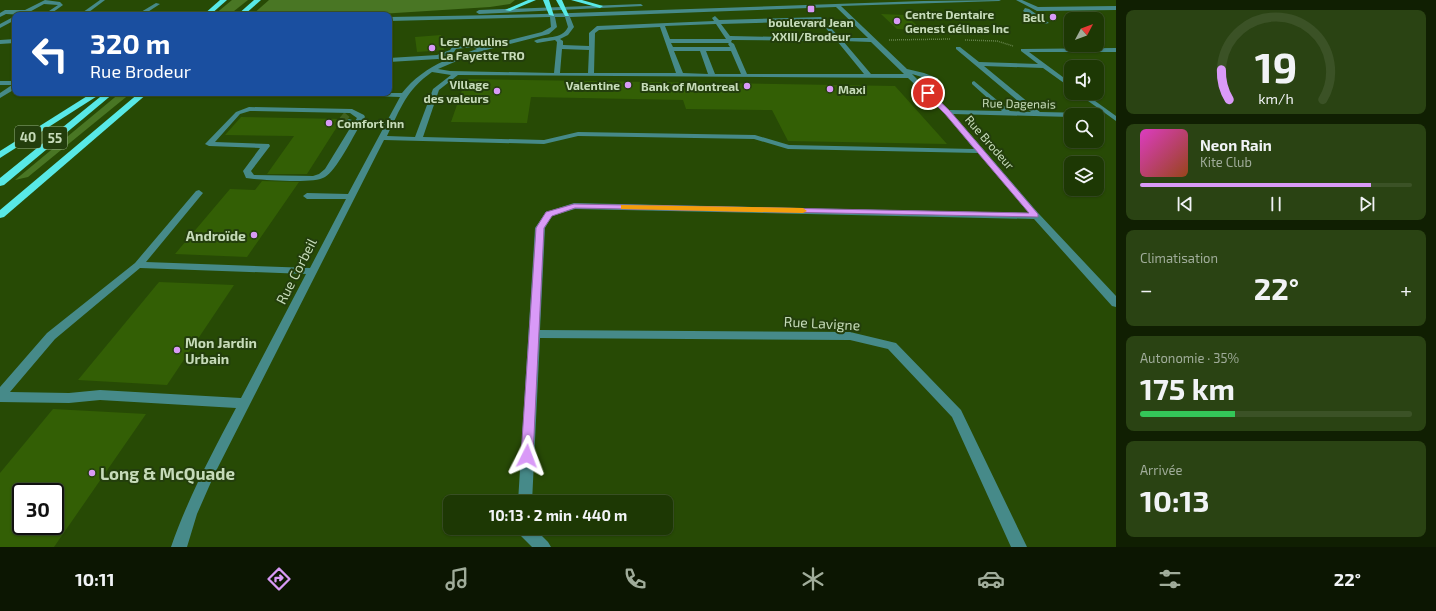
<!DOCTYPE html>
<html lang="fr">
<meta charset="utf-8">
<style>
:root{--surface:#1d3804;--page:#2a4313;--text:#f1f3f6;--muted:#a0ac9a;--line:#3b5226;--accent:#d99af7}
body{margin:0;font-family:"Exo 2",sans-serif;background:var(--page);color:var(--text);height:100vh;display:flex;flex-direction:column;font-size:15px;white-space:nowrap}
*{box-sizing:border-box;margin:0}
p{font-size:13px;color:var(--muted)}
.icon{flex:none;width:22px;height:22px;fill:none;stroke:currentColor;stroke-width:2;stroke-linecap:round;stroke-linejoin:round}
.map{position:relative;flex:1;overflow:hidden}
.details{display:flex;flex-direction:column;gap:10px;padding:10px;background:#101f02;width:320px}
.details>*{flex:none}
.banner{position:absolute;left:12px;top:12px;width:380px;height:84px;border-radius:8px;box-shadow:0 1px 3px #0004,0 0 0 1px var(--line);background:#1a4fa0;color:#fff;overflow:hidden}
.needle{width:26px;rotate:49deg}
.buttons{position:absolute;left:1064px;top:12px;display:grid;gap:8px}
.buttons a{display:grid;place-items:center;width:40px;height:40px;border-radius:8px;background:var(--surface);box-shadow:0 1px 3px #0004,0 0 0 1px var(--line);font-size:20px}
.speed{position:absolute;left:12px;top:483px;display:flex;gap:8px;font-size:20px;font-weight:700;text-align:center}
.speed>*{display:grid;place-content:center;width:52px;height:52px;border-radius:50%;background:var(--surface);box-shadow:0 1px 3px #0004,0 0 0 1px var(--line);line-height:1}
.speed .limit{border:2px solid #111;border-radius:6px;background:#fff;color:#111}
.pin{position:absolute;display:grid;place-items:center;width:34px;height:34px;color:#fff;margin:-17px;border:2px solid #fff;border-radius:50%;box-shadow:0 1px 4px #0007}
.me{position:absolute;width:44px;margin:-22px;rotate:3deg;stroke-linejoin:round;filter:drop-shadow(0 0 3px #0008)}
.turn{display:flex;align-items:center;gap:14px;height:84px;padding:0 12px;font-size:18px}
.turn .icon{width:52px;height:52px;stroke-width:2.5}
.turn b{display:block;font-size:28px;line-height:34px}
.big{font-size:30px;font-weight:700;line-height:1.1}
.details .card{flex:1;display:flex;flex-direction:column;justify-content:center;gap:6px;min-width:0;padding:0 14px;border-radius:8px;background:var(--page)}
.details .dial{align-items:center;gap:0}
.dial svg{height:104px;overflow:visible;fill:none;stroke:var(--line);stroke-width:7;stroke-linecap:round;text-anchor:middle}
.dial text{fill:var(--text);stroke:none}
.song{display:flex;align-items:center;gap:12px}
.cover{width:48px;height:48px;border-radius:6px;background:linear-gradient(135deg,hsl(310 70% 55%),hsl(20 70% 35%))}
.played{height:4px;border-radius:2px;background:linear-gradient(90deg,var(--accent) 85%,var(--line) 85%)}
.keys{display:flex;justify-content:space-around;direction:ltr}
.heat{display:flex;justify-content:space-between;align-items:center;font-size:22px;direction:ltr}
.charge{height:6px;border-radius:3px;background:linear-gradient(90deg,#34c759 35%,var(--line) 0)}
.trip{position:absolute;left:443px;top:495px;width:230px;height:40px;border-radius:8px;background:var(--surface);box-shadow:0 1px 3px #0004,0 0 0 1px var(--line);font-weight:700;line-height:40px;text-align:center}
.tabs{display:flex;height:64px;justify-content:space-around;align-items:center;background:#0c1602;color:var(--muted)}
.tabs .icon{width:28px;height:28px}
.tabs .on{color:var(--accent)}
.tabs b{font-size:18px;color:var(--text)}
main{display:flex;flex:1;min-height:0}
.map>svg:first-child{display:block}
.green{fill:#497624}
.building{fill:#335f05;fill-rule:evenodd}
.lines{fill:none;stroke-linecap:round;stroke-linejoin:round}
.minor-tunnel{stroke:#3f6020;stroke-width:7;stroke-dasharray:7 3.5;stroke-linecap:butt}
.path{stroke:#66834c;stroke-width:1.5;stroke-dasharray:1 1;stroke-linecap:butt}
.minor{fill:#468a89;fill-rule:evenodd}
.highway{fill:#58e9e7;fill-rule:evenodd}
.route{fill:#d99af7;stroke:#8d64a1}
.slow{fill:#f59e0b}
.poi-dot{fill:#d99af7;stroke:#233e0c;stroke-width:1.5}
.labels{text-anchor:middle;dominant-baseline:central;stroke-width:4;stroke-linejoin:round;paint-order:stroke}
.far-poi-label{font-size:12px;font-weight:bold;fill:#c6dbb9;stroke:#233e0c;text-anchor:start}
.far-street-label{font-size:12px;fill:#c6dbb9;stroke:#233e0c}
.shield{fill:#233e0c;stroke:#95ac85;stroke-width:1}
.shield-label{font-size:13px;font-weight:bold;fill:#c6dbb9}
.poi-label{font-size:14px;font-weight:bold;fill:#c6dbb9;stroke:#233e0c;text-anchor:end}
.street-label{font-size:14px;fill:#c6dbb9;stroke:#233e0c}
.near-poi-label{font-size:17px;font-weight:bold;fill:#c6dbb9;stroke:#233e0c;text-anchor:start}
</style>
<main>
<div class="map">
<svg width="1116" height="547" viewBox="0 0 1116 547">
<rect width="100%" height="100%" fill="#274a05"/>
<!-- green -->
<g class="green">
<polygon points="232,0 248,0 229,15 214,15"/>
<polygon points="269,0 515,0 510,4 490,7 364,15 252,15"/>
<polygon points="120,93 131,93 28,177 15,180"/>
</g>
<!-- building -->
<g class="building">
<polygon points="881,14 905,15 922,30 897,29"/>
<polygon points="441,35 444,50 417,52 415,37"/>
<polygon points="466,79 895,86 947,144 788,141 772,110 686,109 683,100 531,97 527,123 451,122"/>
<polygon points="241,117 342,119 307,174 267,174 294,136 225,135"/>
<polygon points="262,181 299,182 247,257 175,254 230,189 255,190"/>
<polygon points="159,282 234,285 167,385 78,380"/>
<path d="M53 409 146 414 54 547H0V473ZM21 492H55V526H21Z"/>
</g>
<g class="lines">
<!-- minor-tunnel -->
<polyline class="minor-tunnel" points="342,115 349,121"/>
<!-- path -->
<g class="path">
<polyline points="889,40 950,39"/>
<polyline points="965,40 997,41 1013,46"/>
</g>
<!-- minor -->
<g class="minor">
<polygon points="45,0 60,2 63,5 49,15 43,15 58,5 44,4 24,15 6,14 0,17 0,13 5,10 25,10"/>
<polygon points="100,0 105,0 85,15 79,15"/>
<path d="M1001 0 999 1 841 6 907 69 924 73 937 78 938 79 935 81 912 74 929 91 936 88 938 83H942L941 90 932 94 949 110 1002 111 972 84V82L974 81 1010 111 1031 112 956 49V47H960L979 62 1038 64 1021 51V49L1116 48V52H1029L1071 83V88L1043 68 984 66 1040 112 1090 113 1094 115H1071V117L953 114 1039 214 1116 296V307L1112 306 1034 219 575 209 552 216 545 228 540 330 850 332 896 343 961 410 1027 547H1011L952 417 888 349 850 340 540 338 532 502H518L535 228 546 212 574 203 1029 213 978 153 788 149 754 139 578 136 544 144 384 140 215 473 197 514 187 547H171C188 498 212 453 236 408L100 400 69 403 0 402V387L47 333 135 263 196 191 199 190 203 193 146 262 310 268 346 199H307L303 196 307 193 348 194 385 125H360C353 137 336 171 325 177 314 184 269 180 254 179L246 178 243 171 260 148 209 146 205 144 236 112 249 107 352 109 364 115 365 117 362 121H387L400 97 339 95 336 93H402C413 79 428 68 444 61L438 59 389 62V58L437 55 450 50 454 45 474 43 482 47 542 32 551 27 550 17 389 21V17L542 14 923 1ZM836 7 868 38H840L821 17 719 20 715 16 712 18 714 21 597 26 589 33V46L563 45V41L560 39 568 35 574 27 570 17ZM555 17H565L568 27C561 41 545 35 534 41L537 43 555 40 557 42 554 73 450 71 438 69 478 52 549 34 557 27ZM820 21 834 38 730 36 721 24ZM716 24 726 39H670L665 26ZM660 27 676 73H594L595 33 599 30ZM732 40 837 41 864 74H747L734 44 731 42ZM843 41 871 42 904 74H871ZM671 43H729L728 44 730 47H673ZM473 47 477 49 449 59 443 57 454 52 456 49ZM562 49 589 50 588 73H560ZM674 51H700L708 74 683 73ZM706 51H731L741 74H715ZM432 72 451 75 433 89 415 137 387 136C401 108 406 90 432 72ZM458 75 908 78 945 113 974 149 789 145 755 135 578 132 544 140 423 137 439 90ZM250 111 350 113 357 118 355 121 349 119 345 121 352 125 325 169 319 174 313 176 254 175 251 171 270 146 269 144 215 142 240 114ZM140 268 306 274 241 398 100 390 69 393 10 392 55 339Z"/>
<polygon points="1016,0 1022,0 1038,7 1116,6 1116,10 1037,11"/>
<polygon points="156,3 160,4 143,15 136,15"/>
<polygon points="641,4 643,6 479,14 476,12 479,10"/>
<polygon points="1025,8 1029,9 1049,23 1044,24 1023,11"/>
<polygon points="15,16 15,20 0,28 0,24"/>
<polygon points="15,39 15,43 0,44 0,40"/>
<polygon points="0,81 15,81 15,89 0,98 0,93 12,85 0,85"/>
<polygon points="1077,93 1084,93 1116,116 1116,121"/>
<polygon points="516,528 534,528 548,542 551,547 532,547 518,533"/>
</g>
<!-- highway -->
<g class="highway">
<polygon points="220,0 227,0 210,15 203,15"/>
<polygon points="254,0 261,0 244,15 237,15"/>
<polygon points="528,0 536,0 510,11 505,10"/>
<polygon points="543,0 549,0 554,16 549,15"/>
<polygon points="556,0 562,0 569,16 565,16"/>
<polygon points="571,0 582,0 603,6 600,8"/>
<polygon points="92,93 102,93 0,158 0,151"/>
<polygon points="105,93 114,93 4,185 0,186 0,178"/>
<polygon points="139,93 148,93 4,217 0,218 0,210"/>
</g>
</g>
<!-- route -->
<polygon class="route" points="926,92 930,92 950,111 1038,214 1038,217 575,208 552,216 544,228 533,456 531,460 527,461 523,460 521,456 536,228 546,212 574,204 1029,213 945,114 926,95"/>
<!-- slow -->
<polygon class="slow" points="621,205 803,208 807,211 803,213 624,209 621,209"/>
<!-- markers -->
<g class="poi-dot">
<rect x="807" y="5" width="8" height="8" rx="2"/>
<circle cx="1053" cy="17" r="4"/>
<circle cx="897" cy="21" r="4"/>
<circle cx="432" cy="48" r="4"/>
<circle cx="628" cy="85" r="4"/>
<circle cx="747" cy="86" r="4"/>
<circle cx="830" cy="89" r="4"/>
<circle cx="497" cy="91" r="4"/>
<circle cx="329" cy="123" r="4"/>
<circle cx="254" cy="235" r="4"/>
<circle cx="177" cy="350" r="4"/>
<circle cx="92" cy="473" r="4"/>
</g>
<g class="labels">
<!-- far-poi labels -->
<g class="far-poi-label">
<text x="905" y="14">Centre Dentaire<tspan x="905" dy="14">Genest Gélinas Inc</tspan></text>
<text x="1045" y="17" text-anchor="end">Bell</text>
<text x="811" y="22" text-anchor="middle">boulevard Jean<tspan x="811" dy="14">XXIII/Brodeur</tspan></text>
<text x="440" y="41">Les Moulins<tspan x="440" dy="14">La Fayette TRO</tspan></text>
<text x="489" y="84" text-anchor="end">Village<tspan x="489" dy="14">des valeurs</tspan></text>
<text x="620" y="85" text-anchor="end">Valentine</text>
<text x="739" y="86" text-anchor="end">Bank of Montreal</text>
<text x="838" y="89">Maxi</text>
<text x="337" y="123">Comfort Inn</text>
</g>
<!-- far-street labels -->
<g class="far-street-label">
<text transform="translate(1019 103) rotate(1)">Rue Dagenais</text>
<text transform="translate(990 142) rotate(49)">Rue Brodeur</text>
</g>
<!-- shield labels -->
<g class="shield">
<rect x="15" y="126" width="26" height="22" rx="3"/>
<rect x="43" y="127" width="24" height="22" rx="3"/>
</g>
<g class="shield-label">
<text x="28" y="137">40</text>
<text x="55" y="138">55</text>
</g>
<!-- poi labels -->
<g class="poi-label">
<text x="246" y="235">Androïde</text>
<text x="185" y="342" text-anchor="start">Mon Jardin<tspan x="185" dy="16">Urbain</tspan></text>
</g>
<!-- street labels -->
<g class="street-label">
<text transform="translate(296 271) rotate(-63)">Rue Corbeil</text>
<text transform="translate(822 323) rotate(3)">Rue Lavigne</text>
</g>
<!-- near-poi labels -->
<g class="near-poi-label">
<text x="100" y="473">Long &amp; McQuade</text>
</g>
</g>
</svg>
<div class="buttons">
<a><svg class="needle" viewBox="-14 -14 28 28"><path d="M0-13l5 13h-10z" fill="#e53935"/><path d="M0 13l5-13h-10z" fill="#a0ac9a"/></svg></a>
<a><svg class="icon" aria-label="sound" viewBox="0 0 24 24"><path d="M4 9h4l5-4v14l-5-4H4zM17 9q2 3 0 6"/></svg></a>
<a><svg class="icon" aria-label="search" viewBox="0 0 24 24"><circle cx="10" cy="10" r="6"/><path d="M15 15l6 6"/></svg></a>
<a><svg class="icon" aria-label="layers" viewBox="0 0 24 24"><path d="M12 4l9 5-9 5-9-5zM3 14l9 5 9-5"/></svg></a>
</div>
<div class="speed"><div class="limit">30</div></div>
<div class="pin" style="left:928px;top:93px;background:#d93025"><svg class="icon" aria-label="arrive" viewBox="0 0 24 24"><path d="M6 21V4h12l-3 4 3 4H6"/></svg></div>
<svg class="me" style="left:527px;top:456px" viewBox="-20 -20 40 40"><path d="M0-17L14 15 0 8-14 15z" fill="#d99af7" stroke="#fff" stroke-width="4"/></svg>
<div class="trip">10:13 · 2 min · 440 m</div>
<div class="banner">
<div class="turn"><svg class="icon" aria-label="left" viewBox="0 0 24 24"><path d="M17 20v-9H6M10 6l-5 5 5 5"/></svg><div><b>320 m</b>Rue Brodeur</div></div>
</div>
</div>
<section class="details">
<div class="card dial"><svg viewBox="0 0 100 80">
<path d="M14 69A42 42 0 1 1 86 69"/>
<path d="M14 69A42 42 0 0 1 8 46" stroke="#d99af7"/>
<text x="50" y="56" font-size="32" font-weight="700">19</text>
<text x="50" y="72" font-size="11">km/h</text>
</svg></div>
<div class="card">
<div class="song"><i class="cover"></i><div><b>Neon Rain</b><p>Kite Club</p></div></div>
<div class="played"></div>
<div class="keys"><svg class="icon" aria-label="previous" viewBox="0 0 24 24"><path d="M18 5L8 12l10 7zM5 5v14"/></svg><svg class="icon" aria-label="pause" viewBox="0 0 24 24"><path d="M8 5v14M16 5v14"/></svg><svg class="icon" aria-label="next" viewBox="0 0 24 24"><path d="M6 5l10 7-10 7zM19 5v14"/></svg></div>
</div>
<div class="card"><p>Climatisation</p>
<div class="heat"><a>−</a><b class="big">22°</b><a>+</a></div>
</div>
<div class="card"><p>Autonomie · 35%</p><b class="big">175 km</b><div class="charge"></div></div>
<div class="card"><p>Arrivée</p><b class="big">10:13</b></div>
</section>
</main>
<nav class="tabs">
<b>10:11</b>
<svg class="icon on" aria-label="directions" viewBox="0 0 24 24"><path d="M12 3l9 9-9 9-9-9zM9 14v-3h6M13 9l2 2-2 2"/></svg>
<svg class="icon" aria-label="music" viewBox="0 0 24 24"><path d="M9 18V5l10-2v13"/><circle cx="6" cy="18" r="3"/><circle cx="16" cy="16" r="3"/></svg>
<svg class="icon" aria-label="phone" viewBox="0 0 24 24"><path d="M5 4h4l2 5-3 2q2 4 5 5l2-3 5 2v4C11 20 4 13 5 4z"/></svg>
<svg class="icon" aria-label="climate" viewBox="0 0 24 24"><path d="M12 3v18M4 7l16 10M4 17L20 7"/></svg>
<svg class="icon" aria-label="car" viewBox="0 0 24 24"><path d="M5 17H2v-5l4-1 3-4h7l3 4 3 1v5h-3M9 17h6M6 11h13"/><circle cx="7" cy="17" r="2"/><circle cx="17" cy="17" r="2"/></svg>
<svg class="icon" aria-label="filters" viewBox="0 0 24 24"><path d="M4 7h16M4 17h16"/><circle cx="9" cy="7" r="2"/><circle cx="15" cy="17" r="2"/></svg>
<b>22°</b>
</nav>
